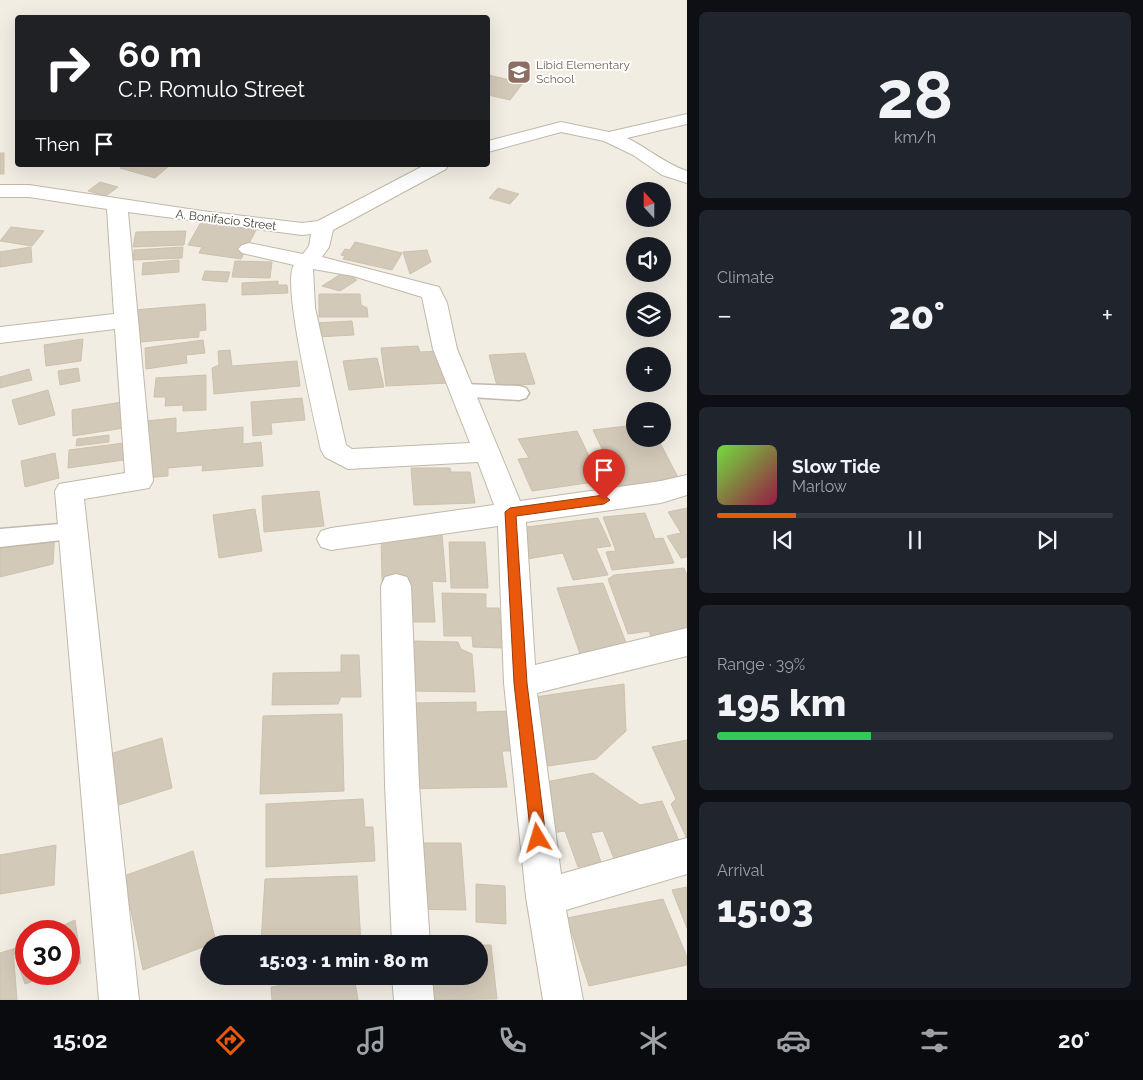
<!DOCTYPE html>
<meta charset="utf-8">
<style>
:root{--surface:#171b24;--page:#20242c;--text:#f1f3f6;--muted:#9ea1a6;--line:#363941;--accent:#ea580c}
body{margin:0;font-family:Raleway,sans-serif;background:var(--page);color:var(--text);height:100vh;display:flex;flex-direction:column;font-size:19px;white-space:nowrap}
*{box-sizing:border-box;margin:0}
p{font-size:16px;color:var(--muted)}
.icon{flex:none;width:28px;height:28px;fill:none;stroke:currentColor;stroke-width:2;stroke-linecap:round;stroke-linejoin:round}
.map{position:relative;flex:1;overflow:hidden}
.drawer{display:flex;flex-direction:column;gap:12px;padding:12px;background:#0d0f14;width:456px}
.drawer>*{flex:none}
.guide{position:absolute;left:15px;top:15px;width:475px;height:152px;border-radius:5px;box-shadow:0 5px 20px #0002;background:#202124;color:#fff;overflow:hidden}
.needle{width:32px;rotate:339deg}
.fabs{position:absolute;left:626px;top:182px;display:grid;gap:10px}
.fabs a{display:grid;place-items:center;width:45px;height:45px;border-radius:50%;background:var(--surface);box-shadow:0 5px 20px #0002;font-size:25px}
.speed{position:absolute;left:15px;top:920px;display:flex;gap:10px;font-size:25px;font-weight:700;text-align:center}
.speed>*{display:grid;place-content:center;width:65px;height:65px;border-radius:50%;background:var(--surface);box-shadow:0 5px 20px #0002;line-height:1}
.speed .limit{border:8px solid #d22;background:#fff;color:#111}
.pin{position:absolute;display:grid;place-items:center;width:42px;height:42px;color:#fff;margin:-51px -21px;border-radius:50% 50% 50% 0;rotate:-45deg;box-shadow:0 0 5px #0007}
.pin .icon{rotate:45deg}
.me{position:absolute;width:55px;margin:-28px;rotate:353deg;stroke-linejoin:round;filter:drop-shadow(0 0 4px #0008)}
.turn{display:flex;align-items:center;gap:18px;height:105px;padding:0 20px;font-size:22px}
.turn .icon{width:65px;height:65px;stroke-width:2.5}
.turn b{display:block;font-size:35px;line-height:42px}
.then{display:flex;align-items:center;height:48px;padding:0 20px;background:#0003;gap:10px;font-size:19px}
.big{font-size:38px;font-weight:800;line-height:1.1}
.drawer .widget{flex:1;display:flex;flex-direction:column;justify-content:center;gap:8px;min-width:0;padding:0 18px;border-radius:8px;background:var(--page)}
.drawer .dial{align-items:center;gap:0}
.dial b{font-size:65px;line-height:1}
.song{display:flex;align-items:center;gap:15px}
.cover{width:60px;height:60px;border-radius:8px;background:linear-gradient(135deg,hsl(100 70% 55%),hsl(340 70% 35%))}
.played{height:5px;border-radius:2px;background:linear-gradient(90deg,var(--accent) 20%,var(--line) 20%)}
.keys{display:flex;justify-content:space-around;direction:ltr}
.heat{display:flex;justify-content:space-between;align-items:center;font-size:28px;direction:ltr}
.charge{height:8px;border-radius:4px;background:linear-gradient(90deg,#34c759 39%,var(--line) 0)}
.trip{position:absolute;left:200px;top:935px;width:288px;height:50px;border-radius:25px;background:var(--surface);box-shadow:0 5px 20px #0002;font-weight:800;line-height:50px;text-align:center}
.dock{display:flex;height:80px;justify-content:space-around;align-items:center;background:#090b0e;color:var(--muted)}
.dock .icon{width:35px;height:35px}
.dock .on{color:var(--accent)}
.dock b{font-size:22px;color:var(--text)}
main{display:flex;flex:1;min-height:0}
.map>svg:first-child{display:block}
.building{fill:#d3c9b9;stroke:#cec1ac}
.lines{fill:none;stroke-linecap:round;stroke-linejoin:round}
.service-casing{stroke:#c0b8a9;stroke-width:3}
.minor-casing{stroke:#c0b8a9;stroke-width:2}
.service{fill:#fff;fill-rule:evenodd}
.minor{fill:#fff;fill-rule:evenodd}
.route{fill:#ea580c;stroke:#983908}
.labels{text-anchor:middle;dominant-baseline:central;stroke-width:4;stroke-linejoin:round;paint-order:stroke}
.far-education-label{font-size:12px;fill:#785e54;stroke:#fff;text-anchor:start}
.far-street-label{font-size:12px;fill:#433d33;stroke:#fff}
</style>
<main>
<div class="map">
<svg width="687" height="1000" viewBox="0 0 687 1000">
<rect width="100%" height="100%" fill="#f2ede3"/>
<!-- building -->
<g class="building">
<polygon points="488,75 523,83 510,100 488,95"/>
<rect x="0" y="153" width="4" height="21"/>
<polygon points="124,165 170,165 155,178 120,168"/>
<polygon points="100,182 118,187 106,196 88,191"/>
<polygon points="498,188 519,194 510,204 489,198"/>
<polygon points="201,222 256,230 241,259 199,253 202,247 188,245"/>
<polygon points="11,227 44,231 32,246 0,241"/>
<polygon points="186,231 184,245 133,247 136,232"/>
<polygon points="355,242 402,253 392,270 343,259 345,256 341,255 345,249 350,250"/>
<polygon points="31,247 32,262 0,267 0,252"/>
<polygon points="183,247 182,258 133,260 134,250"/>
<polygon points="427,250 431,262 410,274 403,252"/>
<polygon points="179,260 179,272 142,275 143,263"/>
<polygon points="235,261 272,262 270,278 232,277"/>
<polygon points="205,271 230,272 227,282 202,280"/>
<polygon points="344,272 357,280 340,291 322,286"/>
<polygon points="278,281 278,285 287,285 288,293 242,295 242,283"/>
<polygon points="319,294 360,294 361,305 367,308 368,317 319,317"/>
<polygon points="205,304 206,330 199,331 199,337 140,342 133,339 134,310"/>
<polygon points="352,321 354,335 316,337 315,323"/>
<polygon points="83,339 81,361 46,366 44,345"/>
<polygon points="203,340 205,353 186,355 187,363 146,369 145,348"/>
<polygon points="418,346 420,352 442,351 449,383 386,386 381,348"/>
<polygon points="230,350 232,366 297,361 300,386 214,394 212,368 219,365 218,351"/>
<polygon points="525,353 535,384 497,386 489,355"/>
<polygon points="377,358 384,387 349,390 343,361"/>
<polygon points="78,368 80,381 60,385 58,371"/>
<polygon points="29,369 32,380 0,388 0,377"/>
<polygon points="206,375 206,410 183,411 183,405 165,406 166,397 154,397 156,378"/>
<polygon points="48,390 55,415 19,425 12,400"/>
<polygon points="302,398 305,420 271,423 272,434 253,436 251,402"/>
<polygon points="122,402 124,428 73,436 72,410"/>
<polygon points="176,418 176,433 243,427 243,444 261,442 263,466 202,471 203,465 168,468 168,476 143,478 146,421"/>
<polygon points="635,425 635,439 658,439 681,483 622,491 593,430"/>
<polygon points="577,431 601,481 532,491 518,459 529,458 518,439"/>
<polygon points="109,435 109,442 76,446 77,439"/>
<polygon points="124,443 124,460 68,468 69,450"/>
<polygon points="55,453 59,478 25,487 21,461"/>
<polygon points="411,468 450,468 451,472 470,472 475,503 414,505"/>
<polygon points="319,491 324,526 264,532 262,496"/>
<polygon points="687,508 687,557 681,558 667,536 681,533 668,512"/>
<polygon points="255,509 262,551 219,558 213,515"/>
<polygon points="645,513 655,539 663,538 674,563 612,570 606,552 616,551 603,517"/>
<polygon points="598,518 611,546 596,548 608,575 573,580 563,553 521,560 511,529"/>
<polygon points="55,528 53,564 0,577 0,537"/>
<polygon points="381,534 442,534 446,582 432,581 435,622 383,622"/>
<polygon points="449,542 485,542 488,588 451,588"/>
<polygon points="684,568 687,575 687,643 655,646 649,631 628,634 608,579 614,575"/>
<polygon points="603,583 628,648 580,654 557,588"/>
<polygon points="442,593 486,594 486,608 499,608 503,648 473,647 472,636 444,636"/>
<polygon points="411,641 458,642 461,649 472,654 475,692 413,691"/>
<polygon points="341,655 359,655 361,697 341,697 338,704 272,705 273,673 341,672"/>
<polygon points="624,684 626,731 596,759 548,766 528,698"/>
<polygon points="476,702 476,712 509,711 515,751 502,751 507,787 398,789 415,703"/>
<polygon points="342,714 344,791 260,794 263,716"/>
<polygon points="162,738 172,788 119,805 110,754"/>
<polygon points="687,740 687,839 671,804 676,799 652,747"/>
<polygon points="593,773 640,805 662,801 685,855 618,869 603,831 591,833 601,862 578,867 565,831 551,833 535,784"/>
<polygon points="363,799 365,827 373,827 375,861 266,867 266,804"/>
<polygon points="404,843 461,843 466,910 407,909"/>
<polygon points="56,845 54,885 0,894 0,855"/>
<polygon points="193,851 216,942 143,970 124,876"/>
<polygon points="357,876 361,944 261,944 265,879"/>
<polygon points="476,884 505,886 506,924 476,922"/>
<polygon points="687,887 687,928 672,890"/>
<polygon points="663,899 687,957 687,965 589,986 567,918"/>
<polygon points="75,920 81,963 69,968 69,931 51,931"/>
<polygon points="26,943 26,974 53,974 25,984 13,949"/>
<polygon points="479,945 491,945 497,999 413,1000 411,976 479,976"/>
<polygon points="13,949 17,1000 0,1000 0,953"/>
<polygon points="332,976 354,976 358,1000 272,1000 271,987"/>
</g>
<g class="lines">
<!-- service casing -->
<g class="service-casing">
<g id="service">
<polygon points="462,384 519,386 526,388 529,393 526,398 519,400 455,396 452,391 455,386"/>
<polygon points="72,523 80,526 83,532 80,538 0,547 0,529"/>
</g>
</g>
<!-- minor casing -->
<g class="minor-casing">
<g id="minor">
<path d="M687 114V124L627 138C648 148 665 164 687 171V183L662 175 633 155 604 141 561 132 488 152V141L561 122 609 132Z"/>
<path d="M425 165H448L446 169 333 230 329 247 322 257 439 287 447 303 457 349 520 501 661 481 687 475V495L661 503 526 522 535 665 687 628V656L537 693 561 874 687 838V874L566 910 583 1000H543L526 897 504 683 498 526 331 550 321 547 317 539 321 531 331 528 494 505 478 462 348 469 325 457 321 450C315 421 281 282 294 265L242 253 238 249 242 245 249 243 303 254 309 246 311 234 302 235 128 212 153 481 149 488 84 499 139 1000H99L55 491 59 484 125 473 115 329 0 343V327L114 314 107 209 29 197H0V185H29L202 211 302 223 318 221ZM313 269 353 276 422 297 433 349 470 443 352 449 346 445 315 308Z"/>
<polygon points="396,574 407,577 411,586 419,784 430,944 392,944 385,784 381,586 385,577"/>
<polygon points="392,976 432,976 434,1000 394,1000"/>
</g>
</g>
<!-- service -->
<use href="#service" class="service"/>
<!-- minor -->
<use href="#minor" class="minor"/>
</g>
<!-- route -->
<polygon class="route" points="604,495 610,500 604,504 516,516 527,683 546,838 544,844 538,846 533,844 531,838 514,683 505,512 510,508"/>
<!-- icons -->
<defs>
<g id="school-square" transform="scale(1.25)"><rect x="-9" y="-9" width="18" height="18" rx="4" fill="#8d6e63" stroke="#fff"/><path d="M0-5L7-2L0 1L-7-2ZM-4 1L0 2.5L4 1V4Q0 6-4 4Z" fill="#fff"/></g>
</defs>
<g fill-rule="evenodd">
<use href="#school-square" x="519" y="72"/>
</g>
<g class="labels">
<!-- far-education labels -->
<g class="far-education-label">
<text x="536" y="65">Libid Elementary<tspan x="536" dy="14">School</tspan></text>
</g>
<!-- far-street labels -->
<g class="far-street-label">
<text transform="translate(226 220) rotate(7)">A. Bonifacio Street</text>
</g>
</g>
</svg>
<div class="fabs">
<a><svg class="needle" viewBox="-14 -14 28 28"><path d="M0-13l5 13h-10z" fill="#e53935"/><path d="M0 13l5-13h-10z" fill="#9ea1a6"/></svg></a>
<a><svg class="icon" aria-label="sound" viewBox="0 0 24 24"><path d="M4 9h4l5-4v14l-5-4H4zM17 9q2 3 0 6"/></svg></a>
<a><svg class="icon" aria-label="layers" viewBox="0 0 24 24"><path d="M12 4l9 5-9 5-9-5zM3 14l9 5 9-5"/></svg></a>
<a>+</a>
<a>−</a>
</div>
<div class="speed"><div class="limit">30</div></div>
<div class="pin" style="left:604px;top:500px;background:#d93025"><svg class="icon" aria-label="arrive" viewBox="0 0 24 24"><path d="M6 21V4h12l-3 4 3 4H6"/></svg></div>
<svg class="me" style="left:538px;top:838px" viewBox="-20 -20 40 40"><path d="M0-17L14 15 0 8-14 15z" fill="#ea580c" stroke="#fff" stroke-width="4"/></svg>
<div class="trip">15:03 · 1 min · 80 m</div>
<div class="guide">
<div class="turn"><svg class="icon" aria-label="right" viewBox="0 0 24 24"><path d="M7 20v-9h11M14 6l5 5-5 5"/></svg><div><b>60 m</b>C.P. Romulo Street</div></div>
<div class="then">Then<svg class="icon" aria-label="arrive" viewBox="0 0 24 24"><path d="M6 21V4h12l-3 4 3 4H6"/></svg></div>
</div>
</div>
<section class="drawer">
<div class="widget dial"><b>28</b><p>km/h</p></div>
<div class="widget"><p>Climate</p>
<div class="heat"><a>−</a><b class="big">20°</b><a>+</a></div>
</div>
<div class="widget">
<div class="song"><i class="cover"></i><div><b>Slow Tide</b><p>Marlow</p></div></div>
<div class="played"></div>
<div class="keys"><svg class="icon" aria-label="previous" viewBox="0 0 24 24"><path d="M18 5L8 12l10 7zM5 5v14"/></svg><svg class="icon" aria-label="pause" viewBox="0 0 24 24"><path d="M8 5v14M16 5v14"/></svg><svg class="icon" aria-label="next" viewBox="0 0 24 24"><path d="M6 5l10 7-10 7zM19 5v14"/></svg></div>
</div>
<div class="widget"><p>Range · 39%</p><b class="big">195 km</b><div class="charge"></div></div>
<div class="widget"><p>Arrival</p><b class="big">15:03</b></div>
</section>
</main>
<nav class="dock">
<b>15:02</b>
<svg class="icon on" aria-label="directions" viewBox="0 0 24 24"><path d="M12 3l9 9-9 9-9-9zM9 14v-3h6M13 9l2 2-2 2"/></svg>
<svg class="icon" aria-label="music" viewBox="0 0 24 24"><path d="M9 18V5l10-2v13"/><circle cx="6" cy="18" r="3"/><circle cx="16" cy="16" r="3"/></svg>
<svg class="icon" aria-label="phone" viewBox="0 0 24 24"><path d="M5 4h4l2 5-3 2q2 4 5 5l2-3 5 2v4C11 20 4 13 5 4z"/></svg>
<svg class="icon" aria-label="climate" viewBox="0 0 24 24"><path d="M12 3v18M4 7l16 10M4 17L20 7"/></svg>
<svg class="icon" aria-label="car" viewBox="0 0 24 24"><path d="M5 17H2v-5l4-1 3-4h7l3 4 3 1v5h-3M9 17h6M6 11h13"/><circle cx="7" cy="17" r="2"/><circle cx="17" cy="17" r="2"/></svg>
<svg class="icon" aria-label="filters" viewBox="0 0 24 24"><path d="M4 7h16M4 17h16"/><circle cx="9" cy="7" r="2"/><circle cx="15" cy="17" r="2"/></svg>
<b>20°</b>
</nav>
